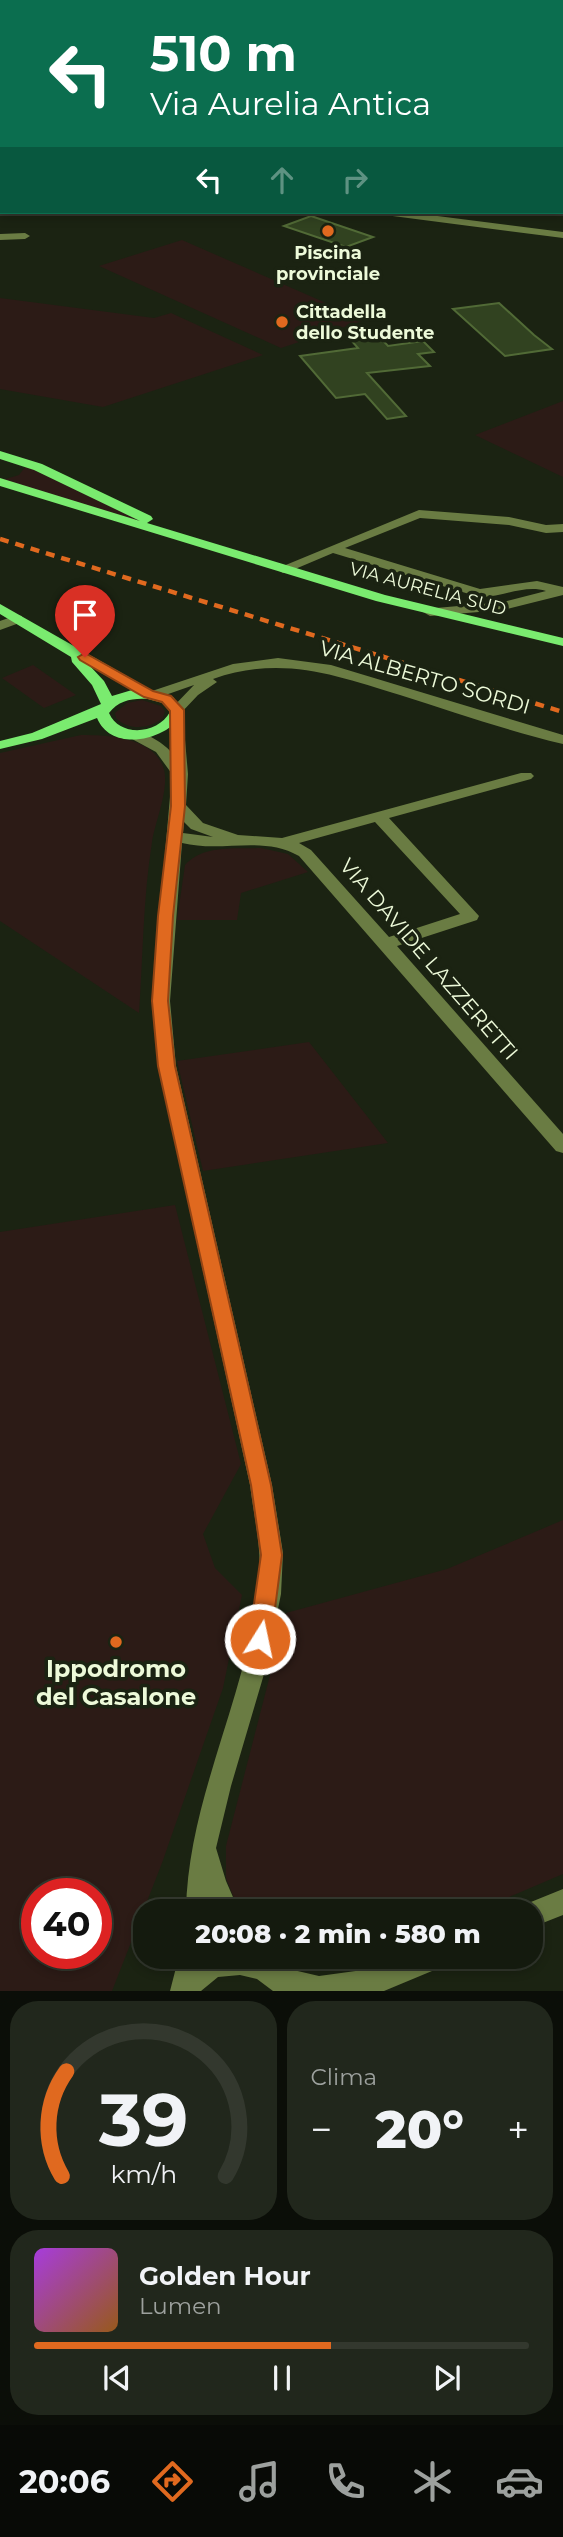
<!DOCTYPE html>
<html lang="it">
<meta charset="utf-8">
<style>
:root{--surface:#141a0e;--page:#21271c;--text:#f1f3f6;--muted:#9da19e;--line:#33382e;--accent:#e0691f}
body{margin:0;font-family:Montserrat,sans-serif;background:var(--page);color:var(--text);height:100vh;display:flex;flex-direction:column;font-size:26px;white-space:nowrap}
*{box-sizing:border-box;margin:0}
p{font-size:23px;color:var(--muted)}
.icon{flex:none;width:38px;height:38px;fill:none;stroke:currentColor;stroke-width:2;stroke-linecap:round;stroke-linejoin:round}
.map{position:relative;height:1991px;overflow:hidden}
.side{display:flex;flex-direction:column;gap:10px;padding:10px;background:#0b0e08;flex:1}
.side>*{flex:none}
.guide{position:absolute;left:0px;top:0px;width:564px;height:214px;box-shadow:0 4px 10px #0003,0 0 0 2px var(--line);background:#0b6e4f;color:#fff;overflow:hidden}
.speed{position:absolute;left:21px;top:1878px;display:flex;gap:14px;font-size:35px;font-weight:700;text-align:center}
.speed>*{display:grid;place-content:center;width:91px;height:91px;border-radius:50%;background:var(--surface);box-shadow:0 4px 10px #0003,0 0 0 2px var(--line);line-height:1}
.speed .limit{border:10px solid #d22;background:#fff;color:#111}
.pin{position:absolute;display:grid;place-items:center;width:60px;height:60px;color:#fff;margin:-72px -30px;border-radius:50% 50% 50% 0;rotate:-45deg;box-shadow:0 0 7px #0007}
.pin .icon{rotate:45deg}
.me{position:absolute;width:77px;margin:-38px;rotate:10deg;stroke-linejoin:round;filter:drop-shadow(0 0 5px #0008)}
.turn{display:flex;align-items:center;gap:24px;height:147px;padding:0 35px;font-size:32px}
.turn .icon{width:91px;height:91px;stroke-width:2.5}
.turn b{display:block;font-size:49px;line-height:60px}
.lanes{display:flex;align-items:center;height:66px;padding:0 35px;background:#0003;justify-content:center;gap:35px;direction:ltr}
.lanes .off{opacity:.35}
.big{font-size:52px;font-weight:800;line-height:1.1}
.side .card{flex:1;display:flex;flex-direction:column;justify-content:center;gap:10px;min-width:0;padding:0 24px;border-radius:28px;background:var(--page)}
.side .dial{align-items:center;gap:0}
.dial svg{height:182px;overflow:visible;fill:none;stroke:var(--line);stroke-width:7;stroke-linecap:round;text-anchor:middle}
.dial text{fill:var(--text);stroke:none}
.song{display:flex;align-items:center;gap:21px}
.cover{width:84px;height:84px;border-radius:10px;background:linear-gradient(135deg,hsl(280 70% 55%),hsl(30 70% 35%))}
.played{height:7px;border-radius:4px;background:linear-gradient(90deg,var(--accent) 60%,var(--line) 60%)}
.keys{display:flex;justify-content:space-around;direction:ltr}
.heat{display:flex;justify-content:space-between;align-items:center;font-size:38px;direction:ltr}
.side .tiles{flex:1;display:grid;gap:10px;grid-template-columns:1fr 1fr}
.card:last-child{grid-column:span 2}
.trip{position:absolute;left:133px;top:1899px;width:410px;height:70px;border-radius:28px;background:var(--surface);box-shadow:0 4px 10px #0003,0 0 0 2px var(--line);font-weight:800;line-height:70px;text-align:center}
.dock{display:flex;height:112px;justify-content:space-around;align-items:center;background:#080a06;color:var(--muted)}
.dock .icon{width:49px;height:49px}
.dock .selected{color:var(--accent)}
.dock b{font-size:32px;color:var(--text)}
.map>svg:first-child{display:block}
.green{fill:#2c1b16;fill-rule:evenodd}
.building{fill:#314220;stroke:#516a36;stroke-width:2}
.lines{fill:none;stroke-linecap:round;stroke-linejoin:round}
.minor{fill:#6a7c43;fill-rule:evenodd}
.major{fill:#7aeb6f;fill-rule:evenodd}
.rail{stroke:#e0691f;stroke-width:4.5;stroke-dasharray:9 7;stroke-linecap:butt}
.route{fill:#e0691f;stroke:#924414;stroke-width:2}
.poi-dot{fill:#e0691f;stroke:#1b2312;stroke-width:2.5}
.labels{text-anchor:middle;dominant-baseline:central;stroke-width:7;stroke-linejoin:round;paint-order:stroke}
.far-poi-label{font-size:18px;font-weight:bold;fill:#edfad9;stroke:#1b2312}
.far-street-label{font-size:18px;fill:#edfad9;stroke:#1b2312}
.street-label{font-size:21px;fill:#edfad9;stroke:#1b2312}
.near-poi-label{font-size:24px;font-weight:bold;fill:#edfad9;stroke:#1b2312}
</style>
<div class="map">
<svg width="563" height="1991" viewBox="0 0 563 1991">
<rect width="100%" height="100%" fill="#1b2312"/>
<!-- green -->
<g class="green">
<polygon points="234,0 491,0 492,2 236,2"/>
<polygon points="182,240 365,320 281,348 99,266"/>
<polygon points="0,298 154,318 171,313 263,355 103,407 0,389"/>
<polygon points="563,401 563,477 475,435"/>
<polygon points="26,466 146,523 148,524 2,480 19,475"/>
<polygon points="33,665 76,695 44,708 2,678"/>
<path d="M142 700 161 706 165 711 163 718C150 729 128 731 116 718L115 713 127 703Z"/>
<path d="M81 735C107 735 149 737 162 764 172 784 155 821 152 842 143 898 143 957 139 1013L0 921V753Z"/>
<path d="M261 848 288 854 308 872 241 893 237 920H177L185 865C203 844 237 849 261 848Z"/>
<polygon points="309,1042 388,1143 203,1171 177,1061"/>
<path d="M175 1205 241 1464 203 1534 215 1568 242 1595 223 1688 162 1863 112 1991H0V1232ZM37 1894H96V1953H37Z"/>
<polygon points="563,1520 563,1874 476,1911 239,1911 226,1878 226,1846 286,1613 447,1569"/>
<path d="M297 1957H368C338 1969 327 1973 297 1957Z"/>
</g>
<!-- building -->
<g class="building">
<polygon points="311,216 373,237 346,247 284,226"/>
<polygon points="499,303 534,335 552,349 505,356 453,309"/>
<polygon points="378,335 388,346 423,341 434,352 418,354 430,366 367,373 406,416 387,419 365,394 336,398 300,356 358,348 350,339"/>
</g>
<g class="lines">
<!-- minor -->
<g class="minor">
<polygon points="161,0 169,0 171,2 163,2"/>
<rect x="0" y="16" width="2" height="5"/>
<rect x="0" y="96" width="2" height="6"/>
<polygon points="2,156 2,162 0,163 0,157"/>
<polygon points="380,212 406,212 563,232 563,238 385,215"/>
<polygon points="0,234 25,233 30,236 25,239 0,240"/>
<path d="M419 510 509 517 546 525 563 524V532L546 533 509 525 420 518 345 548 480 589 537 581 563 587V595L503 610 430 616 423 612 425 609 503 602 546 591C524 584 501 598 479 597L333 553 288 572 283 573 276 569Z"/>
<polygon points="17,615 22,616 22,622 0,630 0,621"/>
<path d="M278 658 331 665 563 735V744C508 731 454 712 400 695 334 675 282 655 213 679L217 682 198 695 180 714 183 717 188 774 186 805 203 823 238 835 282 838 521 773H531L534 776 531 779 389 818 479 916 477 920 397 946 563 1134V1153L556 1151 299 856C262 835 222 853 182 843L170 1001 176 1066 272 1485 283 1553 281 1594 267 1664 231 1786 216 1848 226 1881 239 1911H186C188 1796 249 1694 259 1580 262 1548 254 1517 250 1485L158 1066 152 1001 172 774 156 752 121 733 123 730C136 727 162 741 171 752L169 717 173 713 170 710 194 685 154 699 149 698 147 695 149 692 233 664ZM184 822 191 829 213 837 183 833ZM375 822 460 914 389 937 311 850 299 843Z"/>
<polygon points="563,1889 563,1915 530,1928 530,1911 518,1911 521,1906"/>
<polygon points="179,1956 269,1956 289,1969 319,1976 363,1970 402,1956 447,1956 444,1966 384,1991 273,1991 257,1979 240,1975 218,1977 201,1991 170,1991"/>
</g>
<!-- major -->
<g class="major">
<polygon points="0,451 42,464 151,516 153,519 147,523 385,595 563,638 563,646 376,601 0,486 0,478 140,521 34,470 0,459"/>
<path d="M0 604 153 691 173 697 184 712C169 740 112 754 97 718L42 739 0 749V741L32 733 101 704 92 685 72 662 71 657 0 614ZM90 666 132 690 112 696 104 681ZM148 699 163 703 170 712C158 734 120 738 109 713 119 700 133 698 148 699Z"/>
</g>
<!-- rail -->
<polyline class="rail" points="0,539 563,712"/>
</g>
<!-- route -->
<polygon class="route" points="85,653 153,691 171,696 184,710 185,806 173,916 168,1001 175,1066 271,1485 282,1555 271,1639 268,1645 260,1648 253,1645 249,1639 261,1555 251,1485 158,1066 152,1001 158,916 171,806 170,711 162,702 144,697 80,660 78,657"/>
<!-- markers -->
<g class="poi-dot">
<circle cx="328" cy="231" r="7"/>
<circle cx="282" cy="322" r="7"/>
<circle cx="116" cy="1642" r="7"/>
</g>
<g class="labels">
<!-- far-poi labels -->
<g class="far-poi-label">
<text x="328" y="253">Piscina<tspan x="328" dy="21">provinciale</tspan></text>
<text x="296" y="312" text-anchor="start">Cittadella<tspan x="296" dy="21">dello Studente</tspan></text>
</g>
<!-- far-street labels -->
<g class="far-street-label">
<text transform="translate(428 589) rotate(15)">VIA AURELIA SUD</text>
</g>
<!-- street labels -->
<g class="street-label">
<text transform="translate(425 677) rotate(16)">VIA ALBERTO SORDI</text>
<text transform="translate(429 959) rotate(49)">VIA DAVIDE LAZZERETTI</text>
</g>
<!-- near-poi labels -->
<g class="near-poi-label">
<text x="116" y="1668">Ippodromo<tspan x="116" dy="28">del Casalone</tspan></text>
</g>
</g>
</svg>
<div class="speed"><div class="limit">40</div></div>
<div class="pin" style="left:85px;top:657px;background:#d93025"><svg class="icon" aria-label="arrive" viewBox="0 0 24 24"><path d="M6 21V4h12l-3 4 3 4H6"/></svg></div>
<svg class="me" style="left:260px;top:1639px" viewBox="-20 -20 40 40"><circle r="17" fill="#e0691f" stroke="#fff" stroke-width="3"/><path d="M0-11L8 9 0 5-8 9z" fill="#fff"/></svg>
<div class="trip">20:08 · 2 min · 580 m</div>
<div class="guide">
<div class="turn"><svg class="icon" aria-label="left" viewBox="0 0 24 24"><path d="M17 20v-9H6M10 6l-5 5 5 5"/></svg><div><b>510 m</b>Via Aurelia Antica</div></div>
<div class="lanes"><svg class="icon" aria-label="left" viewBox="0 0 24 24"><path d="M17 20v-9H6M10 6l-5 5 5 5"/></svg><svg class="icon off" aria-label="ahead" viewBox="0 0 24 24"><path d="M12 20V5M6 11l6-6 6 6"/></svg><svg class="icon off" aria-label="right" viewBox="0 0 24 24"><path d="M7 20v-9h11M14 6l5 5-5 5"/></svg></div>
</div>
</div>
<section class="side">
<div class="tiles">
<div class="card dial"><svg viewBox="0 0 100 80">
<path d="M14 69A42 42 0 1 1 86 69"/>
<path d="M14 69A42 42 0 0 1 16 23" stroke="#e0691f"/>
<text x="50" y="56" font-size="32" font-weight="700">39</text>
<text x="50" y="72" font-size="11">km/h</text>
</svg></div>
<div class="card"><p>Clima</p>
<div class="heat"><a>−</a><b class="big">20°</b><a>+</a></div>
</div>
<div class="card">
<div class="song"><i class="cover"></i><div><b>Golden Hour</b><p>Lumen</p></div></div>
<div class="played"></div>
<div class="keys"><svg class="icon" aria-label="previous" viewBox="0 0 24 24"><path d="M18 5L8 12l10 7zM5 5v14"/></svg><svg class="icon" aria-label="pause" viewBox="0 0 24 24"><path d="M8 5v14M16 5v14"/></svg><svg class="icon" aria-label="next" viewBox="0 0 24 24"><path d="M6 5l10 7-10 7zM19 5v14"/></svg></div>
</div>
</div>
</section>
<nav class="dock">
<b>20:06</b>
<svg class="icon selected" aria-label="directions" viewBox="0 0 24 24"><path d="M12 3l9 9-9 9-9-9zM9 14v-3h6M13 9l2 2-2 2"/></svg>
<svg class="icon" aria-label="music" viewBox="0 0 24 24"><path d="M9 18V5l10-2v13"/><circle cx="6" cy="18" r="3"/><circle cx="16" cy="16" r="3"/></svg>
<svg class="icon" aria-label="phone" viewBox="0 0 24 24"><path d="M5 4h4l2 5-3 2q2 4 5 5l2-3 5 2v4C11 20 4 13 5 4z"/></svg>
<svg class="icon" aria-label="climate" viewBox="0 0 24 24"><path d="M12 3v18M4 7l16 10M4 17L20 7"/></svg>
<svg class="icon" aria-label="car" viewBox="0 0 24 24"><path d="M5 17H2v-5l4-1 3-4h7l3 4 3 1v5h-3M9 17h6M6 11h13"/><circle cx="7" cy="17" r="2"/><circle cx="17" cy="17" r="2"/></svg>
</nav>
